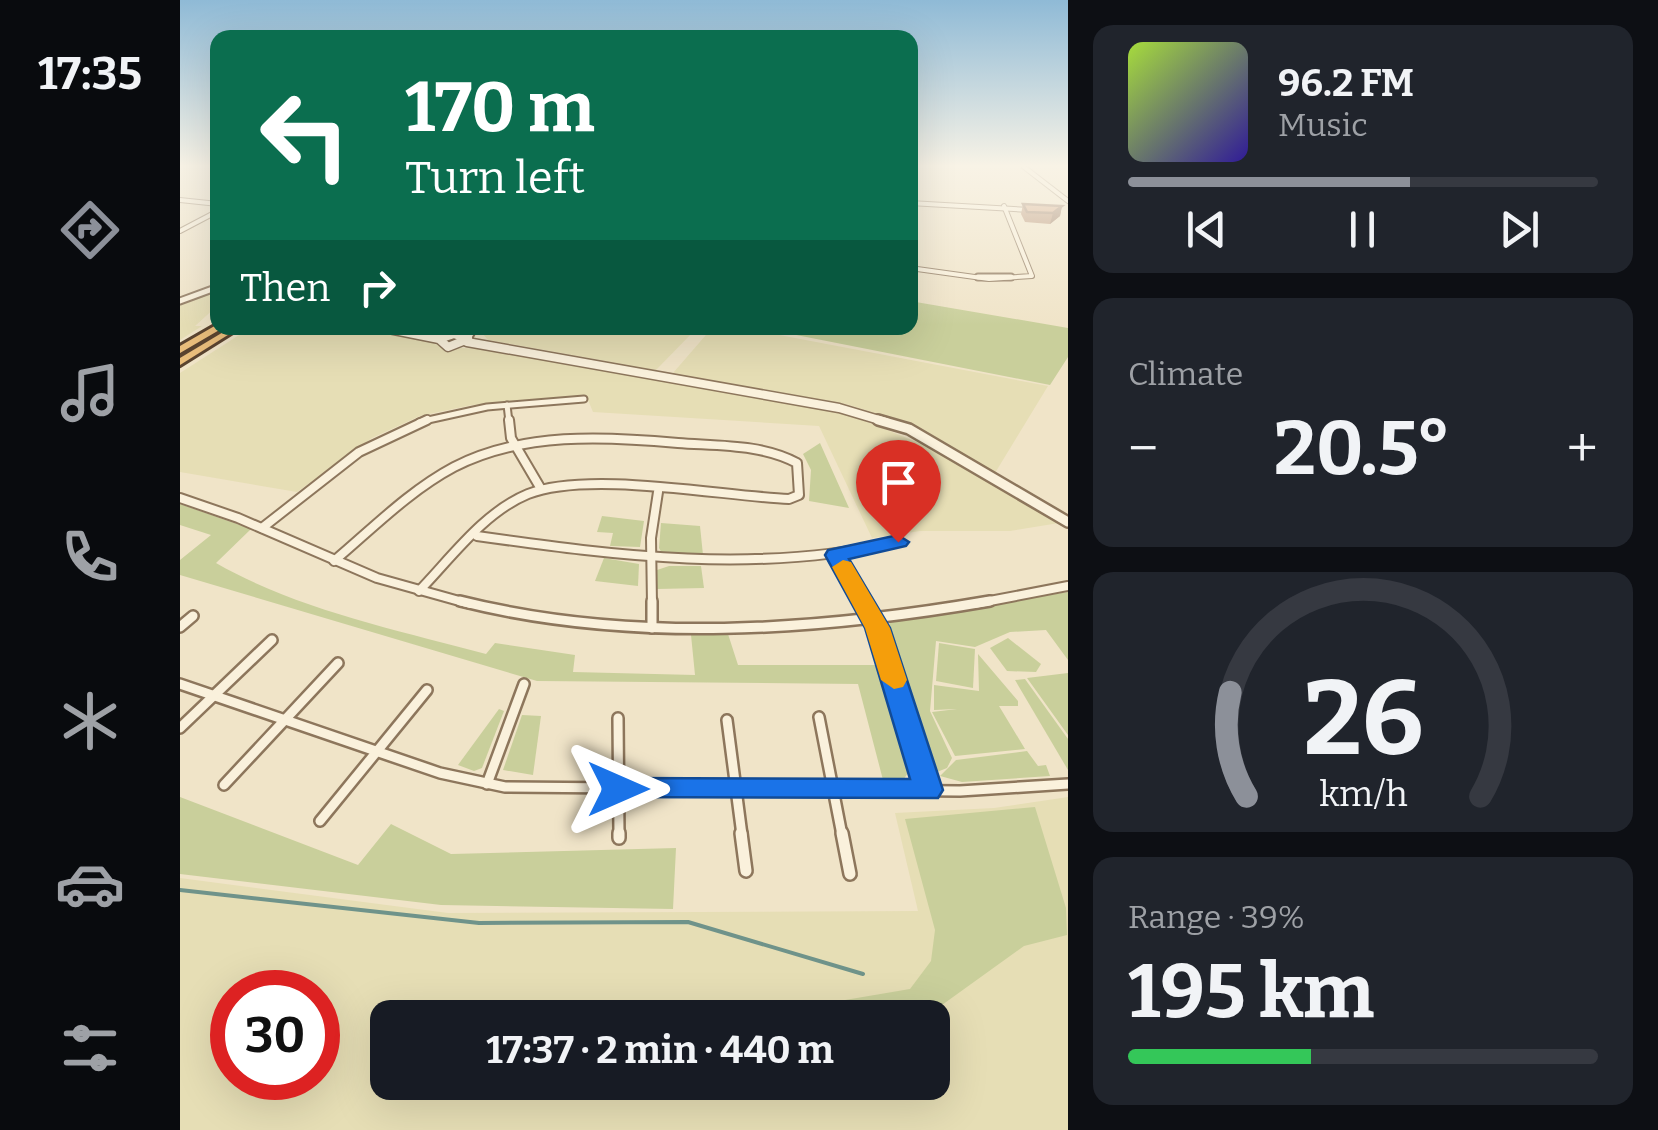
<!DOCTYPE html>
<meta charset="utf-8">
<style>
:root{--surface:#171b24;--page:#20242c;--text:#f1f3f6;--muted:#9ea1a6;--line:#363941;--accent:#8c9099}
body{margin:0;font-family:Bitter,serif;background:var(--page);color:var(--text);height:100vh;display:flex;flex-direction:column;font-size:38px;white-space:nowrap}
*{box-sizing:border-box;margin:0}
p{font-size:32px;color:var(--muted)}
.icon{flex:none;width:55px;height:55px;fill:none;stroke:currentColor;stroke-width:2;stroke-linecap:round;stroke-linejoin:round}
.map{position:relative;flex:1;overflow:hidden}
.side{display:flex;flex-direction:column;gap:25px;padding:25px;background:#0d0f14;width:590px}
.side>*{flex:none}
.banner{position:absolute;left:30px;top:30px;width:708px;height:305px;border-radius:20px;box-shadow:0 10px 40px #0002;background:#0b6e4f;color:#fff;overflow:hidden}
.speed{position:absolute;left:30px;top:970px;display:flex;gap:20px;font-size:50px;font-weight:700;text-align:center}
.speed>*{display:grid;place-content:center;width:130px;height:130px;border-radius:50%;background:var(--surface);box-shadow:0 10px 40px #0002;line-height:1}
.speed .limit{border:15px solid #d22;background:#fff;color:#111}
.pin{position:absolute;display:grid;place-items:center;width:85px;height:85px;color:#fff;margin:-102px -42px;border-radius:50% 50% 50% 0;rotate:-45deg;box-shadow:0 0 10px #0007}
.pin .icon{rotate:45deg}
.me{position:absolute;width:110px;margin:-55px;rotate:90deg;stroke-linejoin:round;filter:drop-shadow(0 0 8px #0008)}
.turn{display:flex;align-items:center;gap:35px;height:210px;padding:0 30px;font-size:45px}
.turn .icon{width:130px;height:130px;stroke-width:2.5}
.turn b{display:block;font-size:70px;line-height:85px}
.then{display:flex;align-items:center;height:95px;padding:0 30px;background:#0003;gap:20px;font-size:38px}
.big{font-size:75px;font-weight:700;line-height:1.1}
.side .widget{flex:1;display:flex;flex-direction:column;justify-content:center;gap:15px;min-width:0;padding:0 35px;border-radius:20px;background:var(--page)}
.side .dial{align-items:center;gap:0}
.dial svg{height:260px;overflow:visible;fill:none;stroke:var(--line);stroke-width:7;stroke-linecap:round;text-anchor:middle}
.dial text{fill:var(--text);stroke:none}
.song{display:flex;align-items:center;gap:30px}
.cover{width:120px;height:120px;border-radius:15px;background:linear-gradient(135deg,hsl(80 70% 55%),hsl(250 70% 35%))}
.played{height:10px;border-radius:5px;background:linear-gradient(90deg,var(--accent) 60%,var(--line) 60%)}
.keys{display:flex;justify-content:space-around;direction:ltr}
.heat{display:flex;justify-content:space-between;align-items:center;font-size:55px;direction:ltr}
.charge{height:15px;border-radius:8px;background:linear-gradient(90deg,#34c759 39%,var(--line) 0)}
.trip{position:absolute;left:190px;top:1000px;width:580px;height:100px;border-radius:20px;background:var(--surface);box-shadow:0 10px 40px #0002;font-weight:700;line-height:100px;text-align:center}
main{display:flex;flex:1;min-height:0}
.dock{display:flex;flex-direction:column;width:180px;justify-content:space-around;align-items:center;background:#090b0e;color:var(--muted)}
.dock .icon{width:70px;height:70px}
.dock .active{color:var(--accent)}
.dock b{font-size:45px;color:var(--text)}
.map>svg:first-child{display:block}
.farmland{fill:#e6deb5;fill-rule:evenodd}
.green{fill:#c9cf9b}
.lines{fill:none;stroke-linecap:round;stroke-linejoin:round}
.stream{stroke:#6f938a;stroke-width:4}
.minor-far4-casing{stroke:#8d765c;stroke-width:6}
.minor-far3-casing{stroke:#8d765c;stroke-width:9}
.minor-far2-casing{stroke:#8d765c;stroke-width:12}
.minor-far1-casing{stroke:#8d765c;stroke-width:14}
.minor-casing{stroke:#8d765c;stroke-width:16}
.tertiary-far1-casing{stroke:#8d765c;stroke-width:11}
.tertiary-casing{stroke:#8d765c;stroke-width:14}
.trunk-casing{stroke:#5b4430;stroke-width:6}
.minor-far4{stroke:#faf1dc;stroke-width:4}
.minor-far3{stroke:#faf1dc;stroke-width:5}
.minor-far2{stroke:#faf1dc;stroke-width:8}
.minor-far1{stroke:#faf1dc;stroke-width:9}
.minor{stroke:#faf1dc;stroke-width:11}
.tertiary-far1{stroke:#faf1dc;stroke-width:8}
.tertiary{stroke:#faf1dc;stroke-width:9}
.trunk{fill:#eabe7c;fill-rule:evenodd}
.wall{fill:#b2896c}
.shaded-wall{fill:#916f58}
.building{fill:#cf9f7d;stroke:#916f58;stroke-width:2.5}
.route{fill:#1a73e8;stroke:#114b97;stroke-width:2.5}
.slow{fill:#f59e0b}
</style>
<main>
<nav class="dock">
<b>17:35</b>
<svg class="icon active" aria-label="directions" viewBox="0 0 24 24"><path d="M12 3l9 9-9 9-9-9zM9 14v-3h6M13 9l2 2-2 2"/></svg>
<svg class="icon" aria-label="music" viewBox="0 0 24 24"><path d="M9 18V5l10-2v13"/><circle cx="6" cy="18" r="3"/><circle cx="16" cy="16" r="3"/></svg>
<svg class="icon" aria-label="phone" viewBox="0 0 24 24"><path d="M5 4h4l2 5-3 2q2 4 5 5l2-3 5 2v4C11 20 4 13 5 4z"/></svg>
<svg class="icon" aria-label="climate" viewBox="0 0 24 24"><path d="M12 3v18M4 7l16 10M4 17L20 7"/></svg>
<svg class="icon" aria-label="car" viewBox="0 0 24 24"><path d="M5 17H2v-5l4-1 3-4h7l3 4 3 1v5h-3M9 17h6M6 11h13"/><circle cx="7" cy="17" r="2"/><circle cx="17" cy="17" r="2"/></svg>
<svg class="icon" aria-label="filters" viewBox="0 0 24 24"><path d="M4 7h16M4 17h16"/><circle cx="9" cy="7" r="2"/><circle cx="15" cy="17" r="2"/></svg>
</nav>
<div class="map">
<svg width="888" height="1130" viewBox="0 0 888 1130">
<rect width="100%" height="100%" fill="#f0e4c8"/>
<!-- farmland -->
<g class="farmland">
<polygon points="37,291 37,306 15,326 22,326 0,340 0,305"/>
<polygon points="70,328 182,328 245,339 261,347 305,349 660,411 764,453 879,523 830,531 740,531 692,538 639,426 413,412 406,395 292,405 240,416 192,438 117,492 0,472 0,373"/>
<polygon points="307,328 517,328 476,370 308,340 302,333"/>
<polygon points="532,328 562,328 868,386 815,473 737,426 666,404 493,373"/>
<path d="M888 797V1130H0V878L268 913 738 911 715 813 814 808ZM52 992H138V1078H52ZM208 1018H752V1082H208Z"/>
</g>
<!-- green -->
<g class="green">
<polygon points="730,301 888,328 888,357 870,385 581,328 730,328"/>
<polygon points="640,443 669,508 629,501 631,470 623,454"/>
<path d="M0 504 71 529 36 563C116 609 217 630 306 654L315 643 395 655 393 672 515 675 511 635 548 634 558 665H701L729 771 724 779 703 780 678 684 357 681 0 575V560L31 535 0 525Z"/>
<polygon points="422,516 464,521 460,547 430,546 433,533 417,532"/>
<polygon points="481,523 520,526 523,555 483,555 479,548"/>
<polygon points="424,558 459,564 458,586 415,581"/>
<polygon points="489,566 521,566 524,588 477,589 477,570"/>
<polygon points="888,592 888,660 866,630 830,632 795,647 756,641 750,711 772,758 767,768 757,772 750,767 709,632 710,622"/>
<polygon points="828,638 861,664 856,672 827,671 810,648"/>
<polygon points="759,643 795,649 793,688 756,681"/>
<polygon points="798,654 838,701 838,706 819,706 845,749 775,756 752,712 777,709 754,710 754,685 799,691"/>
<polygon points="888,673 888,735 847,678"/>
<polygon points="845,679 888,739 888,770 835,680"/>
<polygon points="319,709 324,711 302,768 294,771 278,765"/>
<polygon points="342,715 361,716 353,775 323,770"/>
<polygon points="847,751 858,766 866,765 870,776 782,782 760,776 776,760"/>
<polygon points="0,797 178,865 211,824 271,854 496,848 493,909 261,905 0,874"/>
<polygon points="855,807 886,908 887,935 844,946 755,1010 720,1017 678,1017 665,1000 730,989 751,961 755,930 725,819"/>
</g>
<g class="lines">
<!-- stream -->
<polyline class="stream" points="0,890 299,923 508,922 683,974"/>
<!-- minor-far4 casing -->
<g class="minor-far4-casing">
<g id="minor-far4">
<polyline points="844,167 888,201"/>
<polyline points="0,200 38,204"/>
<polyline points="730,203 850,210"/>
<polyline points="0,231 38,211"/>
<polyline points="730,268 809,279 852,276 824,206"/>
</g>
</g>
<!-- minor-far3 casing -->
<g class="minor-far3-casing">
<g id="minor-far3">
<polyline points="798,277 831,277"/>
<polyline points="0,301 38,287"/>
<polyline points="288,339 294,328"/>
<polyline points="327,405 329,422"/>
<polyline points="239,422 307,407 404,399"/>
</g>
</g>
<!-- minor-far2 casing -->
<g class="minor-far2-casing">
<g id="minor-far2">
<polyline points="329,420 331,438 361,489"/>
<polyline points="0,498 58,518 197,578 290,604"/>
<polyline points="82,528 179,452 247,420"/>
<path d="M297 536C439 556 576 574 718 542"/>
<polyline points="656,555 684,604"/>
<path d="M154 561C192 529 229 491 274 467 342 432 424 436 498 443 538 446 582 444 617 463L619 495 609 499C542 496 408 470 348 494 304 512 271 558 239 591"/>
<polyline points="472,604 471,538 478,492"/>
<polyline points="794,604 888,586"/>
</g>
</g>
<!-- minor-far1 casing -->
<g class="minor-far1-casing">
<g id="minor-far1">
<path d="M280 601C452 644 636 631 810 601"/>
<polyline points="472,601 472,628"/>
<polyline points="683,601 698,628 748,791"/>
<polyline points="0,627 13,616"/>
<polyline points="0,684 260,773 325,787 780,791 888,784"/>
<polyline points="639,717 662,835"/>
<polyline points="438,718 439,835"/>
<polyline points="547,720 562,835"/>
<polyline points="0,728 92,640"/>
<polyline points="307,784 344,684"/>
<polyline points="44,785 158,663"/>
<polyline points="140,821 247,690"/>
</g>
</g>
<!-- minor casing -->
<g class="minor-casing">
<g id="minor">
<polyline points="439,833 439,838"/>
<polyline points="561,833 566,871"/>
<polyline points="662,833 670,874"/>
</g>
</g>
<!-- tertiary-far1 casing -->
<g class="tertiary-far1-casing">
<g id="tertiary-far1">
<polyline points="204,328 259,339 268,347 288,339"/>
<polyline points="259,339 274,334 288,339"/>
<polyline points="287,342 659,408 706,422"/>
</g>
</g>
<!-- tertiary casing -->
<g class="tertiary-casing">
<polyline id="tertiary" points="698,420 729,429 888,522"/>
</g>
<!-- trunk casing -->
<g class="trunk-casing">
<g id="trunk">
<polygon points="38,324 38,328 42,328 41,329 0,353 0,346"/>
<polygon points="50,328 59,328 0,365 0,358"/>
</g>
</g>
<!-- minor-far4 -->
<use href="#minor-far4" class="minor-far4"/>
<!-- minor-far3 -->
<use href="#minor-far3" class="minor-far3"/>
<!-- minor-far2 -->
<use href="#minor-far2" class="minor-far2"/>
<!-- minor-far1 -->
<use href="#minor-far1" class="minor-far1"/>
<!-- minor -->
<use href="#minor" class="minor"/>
<!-- tertiary-far1 -->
<use href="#tertiary-far1" class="tertiary-far1"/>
<!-- tertiary -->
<use href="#tertiary" class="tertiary"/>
<!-- trunk -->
<use href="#trunk" class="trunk"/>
</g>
<!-- wall -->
<polygon class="wall" points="843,204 882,206 880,216 870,224 845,222 841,214"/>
<!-- shaded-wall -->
<polygon class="shaded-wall" points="882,206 880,216 870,224 873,213"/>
<!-- building -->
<polygon class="building" points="843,204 882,206 873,213 847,212"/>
<!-- sky -->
<linearGradient id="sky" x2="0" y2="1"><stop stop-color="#8fbad6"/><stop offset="0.51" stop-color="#f8f3e6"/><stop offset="1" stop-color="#f8f3e6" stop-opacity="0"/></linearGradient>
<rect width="888" height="325" fill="url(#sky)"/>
<!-- route -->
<polygon class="route" points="718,535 729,542 726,546 669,559 710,628 763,790 758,798 428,797 424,789 428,781 438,778 730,779 685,628 645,555 648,550"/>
<!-- slow -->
<polygon class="slow" points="663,560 671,562 710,628 727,680 723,687 714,689 701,680 685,628 652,567"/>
</svg>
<div class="speed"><div class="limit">30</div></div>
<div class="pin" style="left:718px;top:542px;background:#d93025"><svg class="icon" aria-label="arrive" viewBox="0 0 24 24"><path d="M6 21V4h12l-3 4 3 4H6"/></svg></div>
<svg class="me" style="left:438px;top:789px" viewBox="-20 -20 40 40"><path d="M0-17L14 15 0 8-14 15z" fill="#1a73e8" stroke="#fff" stroke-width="4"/></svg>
<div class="trip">17:37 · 2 min · 440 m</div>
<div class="banner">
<div class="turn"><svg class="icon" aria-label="left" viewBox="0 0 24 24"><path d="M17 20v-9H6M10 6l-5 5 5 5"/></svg><div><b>170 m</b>Turn left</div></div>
<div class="then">Then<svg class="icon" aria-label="right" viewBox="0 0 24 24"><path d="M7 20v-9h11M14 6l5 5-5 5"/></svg></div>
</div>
</div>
<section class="side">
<div class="widget">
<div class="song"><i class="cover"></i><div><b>96.2 FM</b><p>Music</p></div></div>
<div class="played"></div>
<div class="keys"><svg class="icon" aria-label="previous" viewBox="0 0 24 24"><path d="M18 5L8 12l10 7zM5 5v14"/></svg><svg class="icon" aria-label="pause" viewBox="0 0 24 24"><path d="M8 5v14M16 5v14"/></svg><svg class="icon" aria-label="next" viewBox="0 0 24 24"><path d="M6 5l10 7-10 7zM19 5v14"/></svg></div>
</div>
<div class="widget"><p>Climate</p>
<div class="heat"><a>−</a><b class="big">20.5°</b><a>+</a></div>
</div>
<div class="widget dial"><svg viewBox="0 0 100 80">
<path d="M14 69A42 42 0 1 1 86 69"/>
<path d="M14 69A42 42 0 0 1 9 37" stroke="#8c9099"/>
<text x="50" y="56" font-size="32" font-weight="700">26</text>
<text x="50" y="72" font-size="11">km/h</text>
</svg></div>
<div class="widget"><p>Range · 39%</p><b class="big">195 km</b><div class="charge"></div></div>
</section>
</main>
